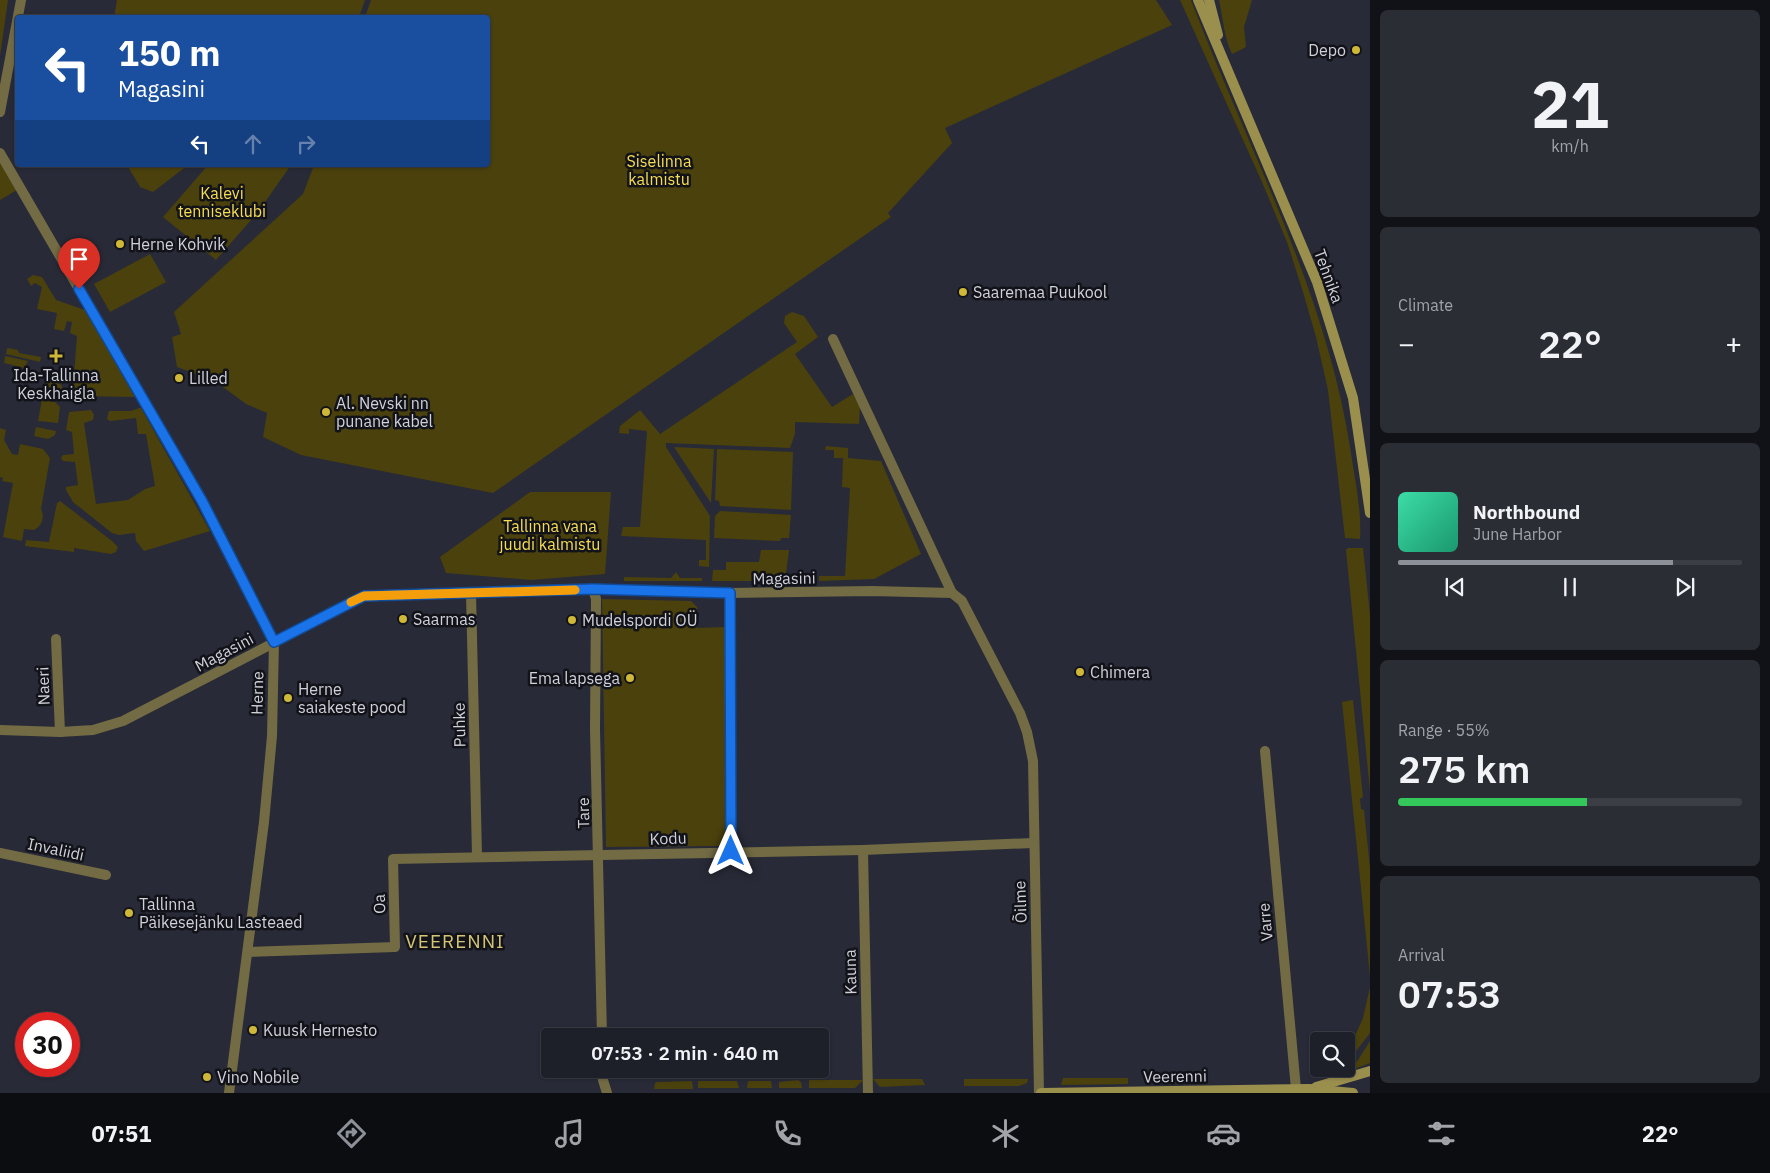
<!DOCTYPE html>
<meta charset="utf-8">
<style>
:root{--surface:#1e2029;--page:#2b2d35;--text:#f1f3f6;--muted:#a1a3a8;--line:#3c3e46;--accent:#8c9099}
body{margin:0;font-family:"IBM Plex Sans",sans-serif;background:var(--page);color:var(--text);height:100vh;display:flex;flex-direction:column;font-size:19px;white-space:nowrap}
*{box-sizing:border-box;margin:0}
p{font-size:16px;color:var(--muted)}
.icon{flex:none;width:28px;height:28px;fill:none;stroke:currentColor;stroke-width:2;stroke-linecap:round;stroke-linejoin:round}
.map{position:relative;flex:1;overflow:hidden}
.side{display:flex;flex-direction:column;gap:10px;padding:10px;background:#101217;width:400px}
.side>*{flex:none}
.top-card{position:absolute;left:15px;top:15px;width:475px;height:152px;border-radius:5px;box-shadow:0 1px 4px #0004,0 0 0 1px var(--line);background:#1a4fa0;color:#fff;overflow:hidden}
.buttons{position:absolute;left:1310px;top:1032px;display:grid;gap:10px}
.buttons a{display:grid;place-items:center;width:45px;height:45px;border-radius:5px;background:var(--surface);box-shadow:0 1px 4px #0004,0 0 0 1px var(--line);font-size:25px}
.speed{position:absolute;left:15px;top:1012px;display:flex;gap:10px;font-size:25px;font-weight:700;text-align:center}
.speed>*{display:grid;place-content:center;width:65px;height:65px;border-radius:50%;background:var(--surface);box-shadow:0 1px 4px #0004,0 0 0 1px var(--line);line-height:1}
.speed .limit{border:8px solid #d22;background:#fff;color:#111}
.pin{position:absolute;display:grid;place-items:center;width:42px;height:42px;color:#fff;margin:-51px -21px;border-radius:50% 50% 50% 0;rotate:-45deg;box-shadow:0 0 5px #0007}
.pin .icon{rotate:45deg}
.me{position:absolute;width:55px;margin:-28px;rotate:0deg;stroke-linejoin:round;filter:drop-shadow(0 0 4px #0008)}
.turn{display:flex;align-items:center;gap:18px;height:105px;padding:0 20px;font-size:22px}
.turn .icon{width:65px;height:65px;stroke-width:2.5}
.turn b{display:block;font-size:35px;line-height:42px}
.lanes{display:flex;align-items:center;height:48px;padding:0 20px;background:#0003;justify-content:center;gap:25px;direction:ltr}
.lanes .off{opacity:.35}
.big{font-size:38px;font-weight:600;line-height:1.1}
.side .tile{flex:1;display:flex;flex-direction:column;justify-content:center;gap:8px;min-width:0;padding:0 18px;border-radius:8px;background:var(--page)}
.side .dial{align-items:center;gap:0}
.dial b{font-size:65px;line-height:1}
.song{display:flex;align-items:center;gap:15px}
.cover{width:60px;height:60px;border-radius:8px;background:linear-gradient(135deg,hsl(160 70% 55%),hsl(160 70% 35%))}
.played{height:5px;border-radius:2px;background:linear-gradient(90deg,var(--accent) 80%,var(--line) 80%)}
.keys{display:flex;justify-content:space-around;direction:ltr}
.heat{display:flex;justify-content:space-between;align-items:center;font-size:28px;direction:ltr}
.charge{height:8px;border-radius:4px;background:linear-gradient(90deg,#34c759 55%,var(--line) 0)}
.trip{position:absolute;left:541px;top:1028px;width:288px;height:50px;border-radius:5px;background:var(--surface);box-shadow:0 1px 4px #0004,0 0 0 1px var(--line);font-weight:600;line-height:50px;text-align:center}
.menu{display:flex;height:80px;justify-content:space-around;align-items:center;background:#0c0d10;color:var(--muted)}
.menu .icon{width:35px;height:35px}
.menu .selected{color:var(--accent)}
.menu b{font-size:22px;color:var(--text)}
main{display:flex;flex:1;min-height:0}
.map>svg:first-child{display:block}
.green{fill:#4a410d}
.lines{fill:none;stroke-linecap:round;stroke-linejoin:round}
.street{stroke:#726b44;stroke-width:10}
.secondary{stroke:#9b8f4e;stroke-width:10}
.route-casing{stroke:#114b97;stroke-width:12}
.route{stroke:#1a73e8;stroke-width:9}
.slow{stroke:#f59e0b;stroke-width:9}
.poi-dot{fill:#cfb837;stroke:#121319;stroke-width:2}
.labels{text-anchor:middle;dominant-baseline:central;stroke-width:5;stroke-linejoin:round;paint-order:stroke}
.poi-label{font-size:16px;fill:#d0d1da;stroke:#121319;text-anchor:start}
.park-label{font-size:16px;fill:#f7dd51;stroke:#121319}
.street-label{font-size:16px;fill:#d0d1da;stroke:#121319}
.quarter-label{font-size:19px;letter-spacing:1px;fill:#d3c476;stroke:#121319}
</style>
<main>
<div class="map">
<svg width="1370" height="1093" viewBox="0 0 1370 1093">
<rect width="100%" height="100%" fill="#282a37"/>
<!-- green -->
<g class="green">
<polygon points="0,0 8,0 0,56"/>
<polygon points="117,0 365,0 359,17 114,17"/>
<polygon points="371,0 1156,0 1172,25 945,128 952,143 888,213 891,217 493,493 301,455 263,437 267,413 246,404 215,381 177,367 172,337 181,334 174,312 303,194 314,165 488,165 488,18 365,17"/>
<path d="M1180 0H1191C1248 150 1327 292 1351 453 1355 481 1362 511 1360 539L1345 538 1328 390 1316 337 1303 292 1287 242 1262 182Z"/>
<path d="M1219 0H1252L1244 27 1246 47 1232 54C1224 37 1223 18 1219 0Z"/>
<polygon points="0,159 17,190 0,200"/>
<polygon points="127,165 188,165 153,192 140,187"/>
<polygon points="208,165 291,165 258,212 216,260 163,217"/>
<polygon points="150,254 166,282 110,312 94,284"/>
<polygon points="33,275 42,277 56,300 85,310 135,397 77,396 73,388 77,336 70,333 72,322 67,321 64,331 54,329 57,313 37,309 42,287 35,283 31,286 27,279"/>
<polygon points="792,312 804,316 818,337 795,354 832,407 853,394 860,407 859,424 795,422 795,434 790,448 666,443 666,447 710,516 709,567 699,566 699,560 706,560 706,540 621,536 623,527 640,527 647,431 629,429 629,434 619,433 620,426 640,410 660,434 797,342 784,323 785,316"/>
<polygon points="7,348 18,350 19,353 41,357 40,362 6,354"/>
<polygon points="5,356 28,361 24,368 4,363"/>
<polygon points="48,373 58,379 64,391 45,387"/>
<polygon points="42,399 55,402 60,407 58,423 38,421"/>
<polygon points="139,408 141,408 210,531 144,551 136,541 135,533 119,535 112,533 73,502 66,490 66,487 78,485 75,462 63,461 61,458 63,455 74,454 72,432 66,430 69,412 91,410 94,415 93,420 84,423 96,504 128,500 145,489 155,486 146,434 138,434 136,418 110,421 107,419 109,411 131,411"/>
<polygon points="36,427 56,431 55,435 48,439 34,436"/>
<path d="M0 428 6 430 4 440 12 454 18 455 20 444 43 449 50 458 41 509C45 517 42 526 34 530L24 529 22 541 3 537 13 483 2 481 3 478 0 477Z"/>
<polygon points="826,446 848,448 848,458 881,461 921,554 874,579 819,581 819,576 845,576 850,488 842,487 843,458 834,458 834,450 825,450"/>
<polygon points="674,447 714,449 711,503"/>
<polygon points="717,449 793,452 791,510 720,506 719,501 715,500"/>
<polygon points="530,492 611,492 605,574 531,580 446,573 440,557"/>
<polygon points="60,501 112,541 118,547 116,552 111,554 74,548 74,552 25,546 26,540 49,542 57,503"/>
<polygon points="720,511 791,515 789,538 781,538 780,541 714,538 715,516"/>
<polygon points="1348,548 1363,548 1370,615 1370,791 1346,550"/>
<polygon points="761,550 789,550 785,581 712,581 713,570 726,570 726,562 759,562"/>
<polygon points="676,572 680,578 702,578 702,581 624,581 624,577 671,578"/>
<polygon points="602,599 691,601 697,607 697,628 725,627 725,840 720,846 606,847"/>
<polygon points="1353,700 1363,797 1360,799 1361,809 1364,810 1370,868 1370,976 1342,702"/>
<polygon points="1370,987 1370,1033 1346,1064 1346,1056 1363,1018"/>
<polygon points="1370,1041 1370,1063 1344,1073 1358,1060"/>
<polygon points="1063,1078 1128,1078 1128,1084 1061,1085"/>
<polygon points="1161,1078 1197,1078 1199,1082 1162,1084"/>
<polygon points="873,1079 922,1079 925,1085 880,1087"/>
<polygon points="964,1079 1028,1079 1027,1083 1019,1086 964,1086"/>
<polygon points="798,1080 801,1082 802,1088 779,1088 779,1082"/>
<polygon points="809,1080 863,1080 855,1088 809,1088"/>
<polygon points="692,1081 693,1089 654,1089 655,1083 657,1082"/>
<polygon points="737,1081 739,1088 698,1088 698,1081"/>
<polygon points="748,1081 771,1081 772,1088 747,1088"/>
</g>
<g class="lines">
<!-- street -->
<g class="street">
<polyline points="0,112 21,0"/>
<polyline points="0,153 202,501 274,642 272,736 264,822 229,1093"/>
<polyline points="833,339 952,593"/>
<polyline points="593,589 596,599 595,729 602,1036"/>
<polyline points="471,593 477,856"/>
<polyline points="729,593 731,851"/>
<polyline points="56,639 60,732"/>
<polyline points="0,730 60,732 93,730 123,721 364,596 593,589 729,593 872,591 952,593 962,601 1020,713 1027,732 1033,761 1039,1093"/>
<polyline points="1265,751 1296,1089"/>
<polyline points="863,850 868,1093"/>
<polyline points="0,853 106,875"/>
<polyline points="249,952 395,947 393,859 863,850 1033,843"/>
<polyline points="603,1069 603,1080 607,1093"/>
</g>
<!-- secondary -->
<g class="secondary">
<polyline points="1198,0 1317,282 1353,398 1370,513"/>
<polyline points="1209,0 1218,35"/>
<polyline points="1316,1087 1370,1071"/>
<polyline points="1041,1093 1309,1089 1353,1093"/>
</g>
</g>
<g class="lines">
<!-- route casing -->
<g class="route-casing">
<polyline id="route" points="79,289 202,501 274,642 364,596 593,589 730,593 731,851"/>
</g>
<!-- route -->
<use href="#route" class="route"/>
<!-- slow -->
<polyline class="slow" points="351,602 364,596 575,590"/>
</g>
<!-- markers -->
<g class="poi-dot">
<circle cx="1356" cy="50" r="5"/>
<circle cx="120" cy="244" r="5"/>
<circle cx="963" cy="292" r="5"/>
<path d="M53.5 348.5h5v5h5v5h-5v5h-5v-5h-5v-5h5z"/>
<circle cx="179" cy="378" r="5"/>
<circle cx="326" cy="412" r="5"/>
<circle cx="403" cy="619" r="5"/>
<circle cx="572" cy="620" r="5"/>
<circle cx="1080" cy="672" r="5"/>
<circle cx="630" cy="678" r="5"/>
<circle cx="288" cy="698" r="5"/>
<circle cx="129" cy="913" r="5"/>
<circle cx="253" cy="1030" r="5"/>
<circle cx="207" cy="1077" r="5"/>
</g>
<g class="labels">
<!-- poi labels -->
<g class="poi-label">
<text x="1346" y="50" text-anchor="end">Depo</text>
<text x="130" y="244">Herne Kohvik</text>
<text x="973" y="292">Saaremaa Puukool</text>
<text x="56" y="375" text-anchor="middle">Ida-Tallinna<tspan x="56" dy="18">Keskhaigla</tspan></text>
<text x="189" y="378">Lilled</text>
<text x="336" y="403">Al. Nevski nn<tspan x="336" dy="18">punane kabel</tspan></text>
<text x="413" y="619">Saarmas</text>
<text x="582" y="620">Mudelspordi OÜ</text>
<text x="1090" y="672">Chimera</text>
<text x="620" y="678" text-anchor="end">Ema lapsega</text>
<text x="298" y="689">Herne<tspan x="298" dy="18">saiakeste pood</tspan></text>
<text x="139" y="904">Tallinna<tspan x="139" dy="18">Päikesejänku Lasteaed</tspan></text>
<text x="263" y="1030">Kuusk Hernesto</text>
<text x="217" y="1077">Vino Nobile</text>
</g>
<!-- park labels -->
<g class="park-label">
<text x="659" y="161">Siselinna<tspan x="659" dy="18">kalmistu</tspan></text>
<text x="222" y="193">Kalevi<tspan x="222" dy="18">tenniseklubi</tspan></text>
<text x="550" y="526">Tallinna vana<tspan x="550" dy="18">juudi kalmistu</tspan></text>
</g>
<!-- street labels -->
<g class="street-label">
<text transform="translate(1329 276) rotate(70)">Tehnika</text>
<text transform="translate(784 578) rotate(-1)">Magasini</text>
<text transform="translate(224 652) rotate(-28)">Magasini</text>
<text transform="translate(43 686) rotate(-92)">Naeri</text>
<text transform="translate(257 693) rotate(-89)">Herne</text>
<text transform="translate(459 725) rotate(-91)">Puhke</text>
<text transform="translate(583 813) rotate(-91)">Tare</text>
<text transform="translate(668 838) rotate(-2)">Kodu</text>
<text transform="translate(56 849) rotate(12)">Invaliidi</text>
<text transform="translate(1020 902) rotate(-92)">Õilme</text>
<text transform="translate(379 904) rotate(-91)">Oa</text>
<text transform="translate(1265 922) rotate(-95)">Varre</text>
<text transform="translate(850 972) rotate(-91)">Kauna</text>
<text transform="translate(1175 1076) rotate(-1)">Veerenni</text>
</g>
<!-- quarter labels -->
<g class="quarter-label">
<text x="455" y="941">VEERENNI</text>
</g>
</g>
</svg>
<div class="buttons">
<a><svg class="icon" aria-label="search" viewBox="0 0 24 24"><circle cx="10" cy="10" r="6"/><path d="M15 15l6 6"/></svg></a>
</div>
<div class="speed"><div class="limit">30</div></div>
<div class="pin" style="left:79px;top:289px;background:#d93025"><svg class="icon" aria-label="arrive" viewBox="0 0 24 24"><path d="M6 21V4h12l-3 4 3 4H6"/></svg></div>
<svg class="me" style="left:731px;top:851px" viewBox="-20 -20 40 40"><path d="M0-17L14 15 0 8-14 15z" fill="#1a73e8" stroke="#fff" stroke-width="4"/></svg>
<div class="trip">07:53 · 2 min · 640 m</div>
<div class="top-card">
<div class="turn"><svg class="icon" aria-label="left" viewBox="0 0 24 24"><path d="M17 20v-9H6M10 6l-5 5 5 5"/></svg><div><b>150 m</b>Magasini</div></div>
<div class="lanes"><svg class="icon" aria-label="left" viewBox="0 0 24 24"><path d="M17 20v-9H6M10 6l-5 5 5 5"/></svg><svg class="icon off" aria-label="ahead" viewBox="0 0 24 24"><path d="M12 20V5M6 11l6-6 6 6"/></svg><svg class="icon off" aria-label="right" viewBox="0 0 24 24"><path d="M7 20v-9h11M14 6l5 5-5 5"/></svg></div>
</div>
</div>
<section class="side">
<div class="tile dial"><b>21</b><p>km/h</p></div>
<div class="tile"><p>Climate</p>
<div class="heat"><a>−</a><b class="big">22°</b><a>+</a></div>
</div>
<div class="tile">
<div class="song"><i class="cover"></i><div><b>Northbound</b><p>June Harbor</p></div></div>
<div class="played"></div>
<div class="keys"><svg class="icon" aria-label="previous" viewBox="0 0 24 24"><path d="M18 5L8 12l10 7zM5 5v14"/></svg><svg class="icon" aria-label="pause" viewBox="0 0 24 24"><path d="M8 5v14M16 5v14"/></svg><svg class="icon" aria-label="next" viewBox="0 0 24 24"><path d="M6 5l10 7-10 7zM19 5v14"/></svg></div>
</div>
<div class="tile"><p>Range · 55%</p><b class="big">275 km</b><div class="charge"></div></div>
<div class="tile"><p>Arrival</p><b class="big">07:53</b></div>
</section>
</main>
<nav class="menu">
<b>07:51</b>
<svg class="icon selected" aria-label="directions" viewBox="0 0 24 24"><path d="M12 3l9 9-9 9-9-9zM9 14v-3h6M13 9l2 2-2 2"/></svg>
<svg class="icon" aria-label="music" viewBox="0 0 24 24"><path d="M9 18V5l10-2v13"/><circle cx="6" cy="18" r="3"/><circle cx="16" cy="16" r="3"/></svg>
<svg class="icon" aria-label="phone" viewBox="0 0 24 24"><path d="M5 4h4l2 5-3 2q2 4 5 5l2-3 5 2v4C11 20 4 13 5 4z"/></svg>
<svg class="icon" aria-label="climate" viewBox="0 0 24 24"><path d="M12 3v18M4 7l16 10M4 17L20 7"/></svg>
<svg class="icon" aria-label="car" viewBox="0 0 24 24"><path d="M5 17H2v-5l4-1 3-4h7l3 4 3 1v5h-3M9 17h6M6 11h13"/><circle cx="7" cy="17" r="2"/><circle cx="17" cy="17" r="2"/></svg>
<svg class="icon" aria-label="filters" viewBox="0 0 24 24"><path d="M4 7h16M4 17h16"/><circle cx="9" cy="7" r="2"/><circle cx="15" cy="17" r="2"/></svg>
<b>22°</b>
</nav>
